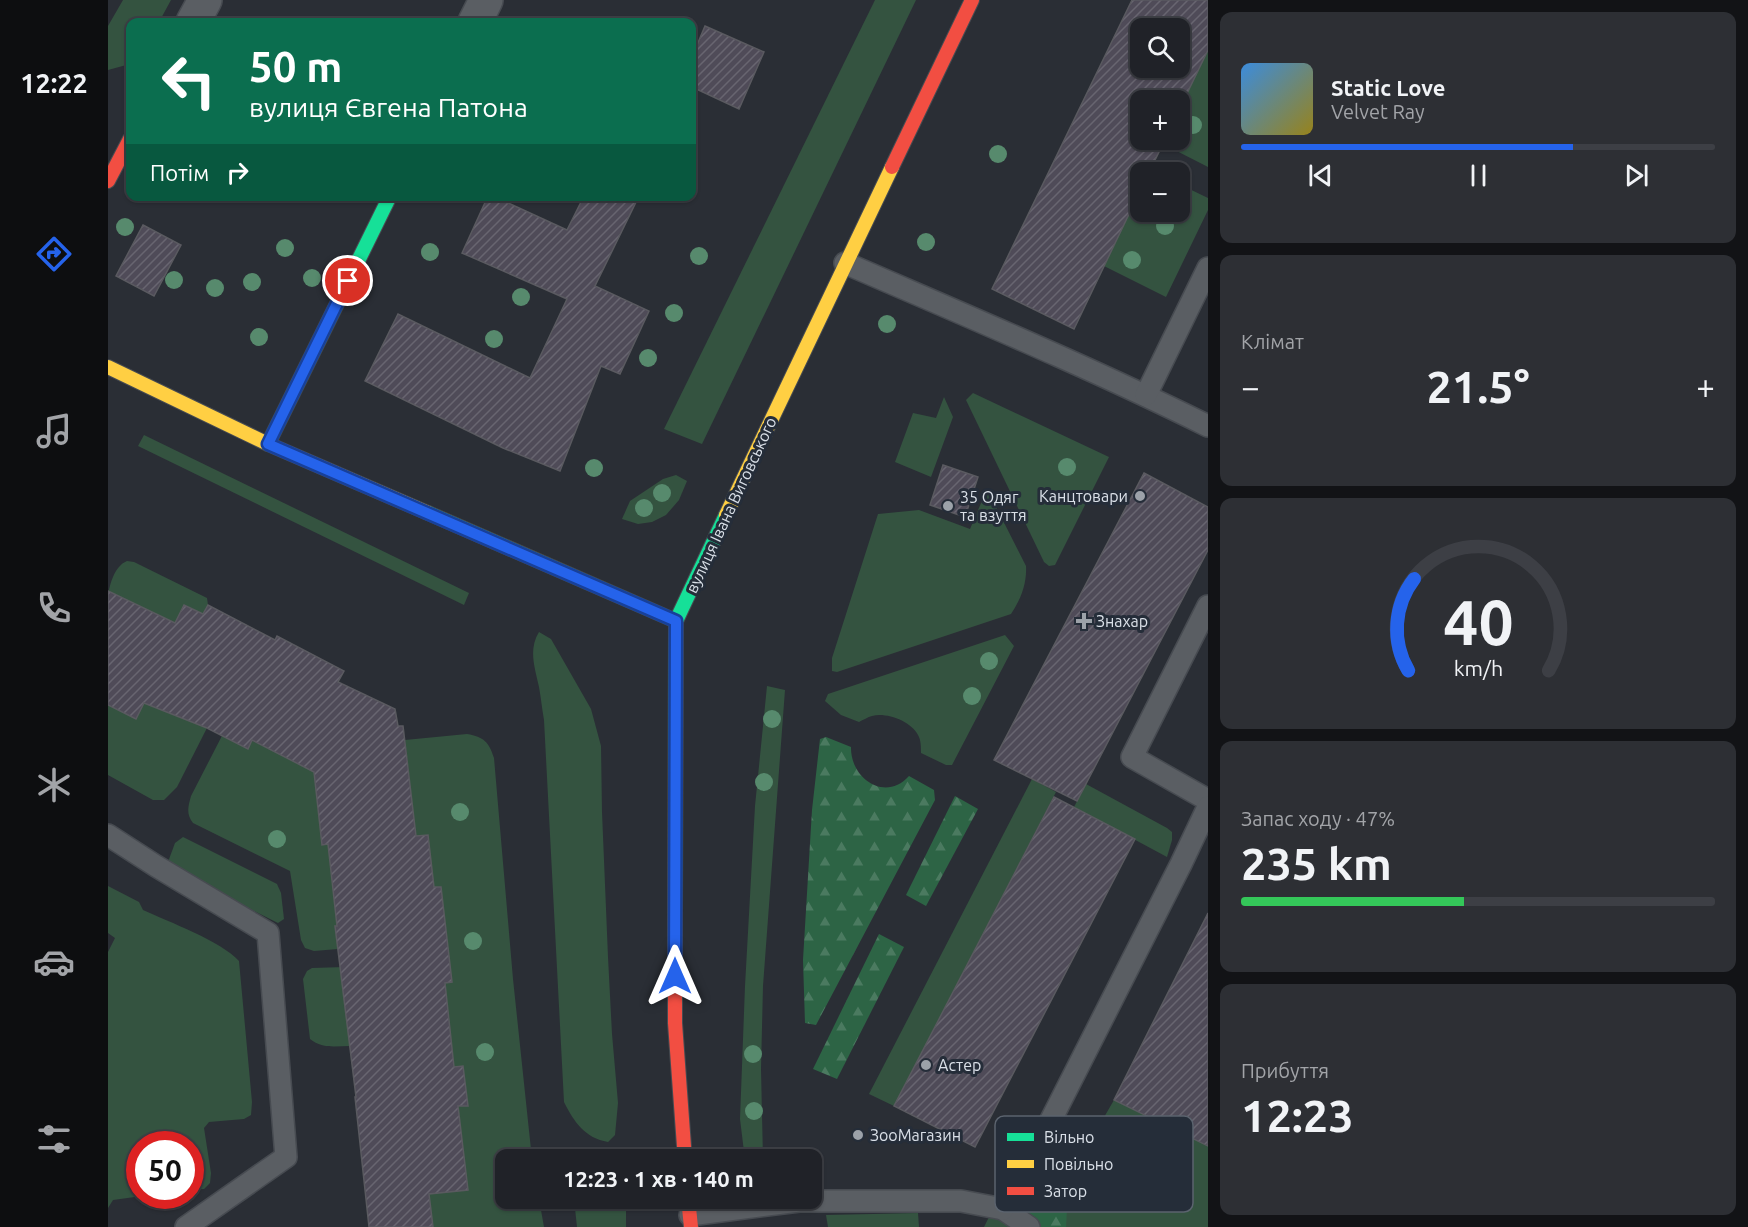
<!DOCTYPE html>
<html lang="uk">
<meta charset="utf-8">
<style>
:root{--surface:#202228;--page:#2d2f34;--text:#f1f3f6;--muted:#a2a4a8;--line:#3d3f45;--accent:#2563eb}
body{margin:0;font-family:Ubuntu,sans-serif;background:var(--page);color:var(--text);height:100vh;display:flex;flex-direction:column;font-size:22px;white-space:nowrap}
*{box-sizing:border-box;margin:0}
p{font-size:20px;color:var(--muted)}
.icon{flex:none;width:33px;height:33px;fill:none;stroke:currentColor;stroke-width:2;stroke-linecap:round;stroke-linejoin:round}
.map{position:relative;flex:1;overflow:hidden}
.panel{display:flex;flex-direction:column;gap:12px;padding:12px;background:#121316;width:540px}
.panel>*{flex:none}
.top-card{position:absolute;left:18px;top:18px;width:570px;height:183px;border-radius:12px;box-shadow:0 2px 4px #0004,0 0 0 2px var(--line);background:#0b6e4f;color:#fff;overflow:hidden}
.fabs{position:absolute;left:1022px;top:18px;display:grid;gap:12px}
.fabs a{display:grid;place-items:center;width:60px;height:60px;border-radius:12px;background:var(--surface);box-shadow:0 2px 4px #0004,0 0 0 2px var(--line);font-size:30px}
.speed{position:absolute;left:18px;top:1131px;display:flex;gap:12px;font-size:30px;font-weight:700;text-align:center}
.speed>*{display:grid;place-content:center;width:78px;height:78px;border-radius:50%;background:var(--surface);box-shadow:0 2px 4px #0004,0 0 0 2px var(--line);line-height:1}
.speed .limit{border:9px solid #d22;background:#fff;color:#111}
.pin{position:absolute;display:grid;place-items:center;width:51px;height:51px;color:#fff;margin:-26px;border:3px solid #fff;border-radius:50%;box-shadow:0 2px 6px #0007}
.me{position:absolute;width:66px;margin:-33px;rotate:0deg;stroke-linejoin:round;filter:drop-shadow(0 0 4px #0008)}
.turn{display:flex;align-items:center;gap:21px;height:126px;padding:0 24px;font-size:27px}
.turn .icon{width:78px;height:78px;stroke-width:2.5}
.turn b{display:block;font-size:42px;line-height:51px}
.then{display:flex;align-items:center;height:57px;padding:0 24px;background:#0003;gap:12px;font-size:22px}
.big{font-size:45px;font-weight:600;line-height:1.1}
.panel .card{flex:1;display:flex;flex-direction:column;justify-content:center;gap:9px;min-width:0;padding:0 21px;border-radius:12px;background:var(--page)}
.panel .dial{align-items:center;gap:0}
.dial svg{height:156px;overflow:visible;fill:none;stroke:var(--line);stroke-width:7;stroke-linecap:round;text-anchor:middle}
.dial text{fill:var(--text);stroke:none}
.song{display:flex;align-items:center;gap:18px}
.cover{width:72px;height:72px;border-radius:9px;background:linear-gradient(135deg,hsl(210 70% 55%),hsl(50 70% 35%))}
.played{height:6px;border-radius:3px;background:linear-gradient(90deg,var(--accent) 70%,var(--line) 70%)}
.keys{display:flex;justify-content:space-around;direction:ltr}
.heat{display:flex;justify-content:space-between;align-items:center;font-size:33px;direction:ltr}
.charge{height:9px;border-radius:4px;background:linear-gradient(90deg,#34c759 47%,var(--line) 0)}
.trip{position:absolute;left:387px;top:1149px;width:327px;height:60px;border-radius:12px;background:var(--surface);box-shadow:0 2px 4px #0004,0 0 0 2px var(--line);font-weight:600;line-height:60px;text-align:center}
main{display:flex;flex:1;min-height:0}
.tab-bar{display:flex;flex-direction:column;width:108px;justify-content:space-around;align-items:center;background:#0d0e10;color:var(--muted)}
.tab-bar .icon{width:42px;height:42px}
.tab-bar .selected{color:var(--accent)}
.tab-bar b{font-size:27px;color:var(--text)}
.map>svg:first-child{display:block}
.grass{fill:#345340}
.forest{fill:url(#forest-firs)}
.building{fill:url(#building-hatch);stroke:#5a5a60;stroke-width:1.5;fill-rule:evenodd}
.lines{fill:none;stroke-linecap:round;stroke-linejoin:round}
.lane-casing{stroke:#474b51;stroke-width:24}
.street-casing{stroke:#474b51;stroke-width:36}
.fast-casing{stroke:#474b51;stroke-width:16}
.slow-casing{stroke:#474b51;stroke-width:16}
.jam-casing{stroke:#474b51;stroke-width:16}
.lane{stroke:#5a5e63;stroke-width:21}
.street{stroke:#5a5e63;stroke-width:33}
.fast{stroke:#16e098;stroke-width:14}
.slow{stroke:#ffcf43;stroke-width:14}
.jam{stroke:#f24e42;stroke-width:14}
.tree{fill:#578a6d}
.route-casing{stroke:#184099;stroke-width:15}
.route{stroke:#2563eb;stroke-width:10}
.poi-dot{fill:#9ca2a9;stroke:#252d39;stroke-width:2}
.labels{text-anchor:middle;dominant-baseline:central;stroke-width:6;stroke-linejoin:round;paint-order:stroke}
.poi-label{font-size:16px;fill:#dae0e8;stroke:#252d39;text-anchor:start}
.street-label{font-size:16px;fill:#dae0e8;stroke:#252d39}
.key{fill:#252d39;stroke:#5b636e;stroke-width:1.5}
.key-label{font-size:16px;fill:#dae0e8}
</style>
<main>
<nav class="tab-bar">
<b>12:22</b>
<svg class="icon selected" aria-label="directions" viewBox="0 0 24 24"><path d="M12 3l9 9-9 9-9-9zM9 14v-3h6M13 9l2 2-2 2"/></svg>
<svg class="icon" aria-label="music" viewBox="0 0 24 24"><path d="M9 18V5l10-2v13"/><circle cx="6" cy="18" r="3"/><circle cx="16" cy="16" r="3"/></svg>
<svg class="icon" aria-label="phone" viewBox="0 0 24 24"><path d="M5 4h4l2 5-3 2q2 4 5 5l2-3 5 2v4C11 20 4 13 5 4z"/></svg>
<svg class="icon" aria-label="climate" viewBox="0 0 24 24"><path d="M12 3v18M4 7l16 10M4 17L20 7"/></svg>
<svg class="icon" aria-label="car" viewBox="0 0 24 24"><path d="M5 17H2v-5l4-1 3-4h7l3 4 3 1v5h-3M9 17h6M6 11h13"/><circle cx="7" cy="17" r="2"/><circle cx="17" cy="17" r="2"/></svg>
<svg class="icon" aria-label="filters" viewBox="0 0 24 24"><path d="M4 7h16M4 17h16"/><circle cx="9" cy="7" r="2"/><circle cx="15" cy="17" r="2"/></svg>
</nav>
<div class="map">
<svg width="1100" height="1227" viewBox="0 0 1100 1227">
<defs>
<pattern id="forest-firs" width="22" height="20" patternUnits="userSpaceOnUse" patternTransform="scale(1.5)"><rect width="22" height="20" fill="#2d6445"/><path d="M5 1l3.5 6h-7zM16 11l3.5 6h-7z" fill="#4b7a60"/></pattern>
<pattern id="building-hatch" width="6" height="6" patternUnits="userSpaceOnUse" patternTransform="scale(1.5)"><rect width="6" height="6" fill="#4f4b58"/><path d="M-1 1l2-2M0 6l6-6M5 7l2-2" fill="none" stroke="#686570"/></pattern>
</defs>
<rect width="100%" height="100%" fill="#2a2e35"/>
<!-- grass -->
<g class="grass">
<polygon points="15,0 63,0 51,22 22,22 22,64 0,70 0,26"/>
<polygon points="767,0 808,0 594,444 556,429"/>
<polygon points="1099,52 1100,52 1100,167 1055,144 1057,140 1071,140 1071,110"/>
<polygon points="1071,184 1100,198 1100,210 1058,297 996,266 1032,191 1032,212 1071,212"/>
<polygon points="865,393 1001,457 947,565 941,566 936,562 858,400"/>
<polygon points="836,397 845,417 823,477 787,462 805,413 828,418"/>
<polygon points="36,435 361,593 356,605 30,446"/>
<polygon points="568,475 579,481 571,500 558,515 544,522 530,524 514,519 522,501 555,479"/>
<path d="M879 489 918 566C919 583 913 599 903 614L729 672 724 671V658L770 514 811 510 862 529Z"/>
<path d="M19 561 26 562 99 598 100 605 95 614 76 605 63 632 0 600C0 588 6 566 19 561Z"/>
<path d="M431 632 443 639 483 709 493 746 494 812 500 957 504 1034 510 1103 507 1135 500 1142C477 1138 466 1122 456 1102L436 720C434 709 433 698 431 687 427 668 420 650 431 632Z"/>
<path d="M897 635 906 646 844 765H838L813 753C813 747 813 740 810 735 803 721 778 712 764 716 760 717 755 720 751 722L733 715 717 701 720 694Z"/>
<polygon points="38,675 103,720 69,787 56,800 45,800 0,775 0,693"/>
<polygon points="659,686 677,690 655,986 653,1069 655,1159 637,1160 632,1119 637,986 647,806"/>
<path d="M118 728 165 751 216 766 219 790 208 792 214 844 227 843 230 949 206 951 197 948 193 940 182 871 85 823C78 814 80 807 83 796Z"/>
<path d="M359 734C376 737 381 742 386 758L405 979 424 1159 398 1160V1198L431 1199 436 1227H315L311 1195 347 1191 355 1151 344 1049 314 884 289 784 302 782 297 740Z"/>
<polygon points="924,779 948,792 786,1106 761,1094"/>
<polygon points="978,784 1059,828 1064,832 1064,840 1059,857 966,807"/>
<polygon points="75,837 169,884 173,893 176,919 170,923 64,870 60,862 67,843"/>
<path d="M0 886 31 902 35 910C61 922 113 941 131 961L144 1102 143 1115 136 1119 101 1122 96 1128 103 1173 102 1183 96 1189 83 1190 82 1144H32V1196H34L5 1200 0 1208V952L7 938 0 933Z"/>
<path d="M237 967 242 1046C227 1046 214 1049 202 1039L195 979 199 971 204 968Z"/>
<polygon points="1006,1100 1084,1138 1100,1109 1100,1227 876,1227 881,1217 927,1181 949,1146 973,1157"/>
<polygon points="466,1199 518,1199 518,1227 469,1227"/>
<polygon points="810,1213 811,1227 720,1227 718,1215"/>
</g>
<!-- forest -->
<g class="forest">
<path d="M718 737 743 747C742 778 777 803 801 776L826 790 827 800 708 1025 697 1023 695 960 704 810 712 739Z"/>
<polygon points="847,796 870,809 818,906 798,895"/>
<polygon points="771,934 796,947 729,1079 705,1069"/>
<polygon points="935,1201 946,1203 959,1208 958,1227 902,1227 903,1221 921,1207"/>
</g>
<!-- building -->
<g class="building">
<path d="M1024 0H1100V50L1071 110V100H1032V140H1057L1041 172H1032V191L966 329 884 289ZM1032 28H1071V68H1032Z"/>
<polygon points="597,26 656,52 631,109 584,87 584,57"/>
<polygon points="380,196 385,196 459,230 476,196 531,196 487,286 541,311 512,374 493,366 452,471 395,448 257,381 290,314 422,378 459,299 354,253"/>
<polygon points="35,225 73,245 46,296 8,276"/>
<polygon points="835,465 870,477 857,517 822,505"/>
<polygon points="1036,473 1100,507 1100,550 969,801 886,760"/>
<polygon points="0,591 67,623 76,605 95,614 100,605 167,640 169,636 236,671 230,682 287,709 290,726 295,726 308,836 320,835 326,887 333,887 344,982 337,983 346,1067 355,1066 360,1106 350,1106 360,1190 321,1194 325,1227 261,1227 247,1097 248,1097 227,926 229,926 220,844 214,845 206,772 144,740 140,749 99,728 36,703 28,719 0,705"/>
<polygon points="946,797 1027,839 867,1147 786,1106"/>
<polygon points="1100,913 1100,1146 1006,1100"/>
</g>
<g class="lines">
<!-- lane casing -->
<g class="lane-casing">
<g id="lane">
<path d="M737 263C859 316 981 367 1100 426"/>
<polyline points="1038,395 1100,268"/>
<polyline points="1100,606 1024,757 1100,800"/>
<polyline points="0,835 48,866 160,933 178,1157 78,1227"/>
<polyline points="895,1209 921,1227"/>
<polyline points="582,1215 691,1201 853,1201 895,1209 915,1175 1073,864 1100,807"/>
</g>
</g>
<!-- street casing -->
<g class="street-casing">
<g id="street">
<polyline points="85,22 97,0"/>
<polyline points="367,22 378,0"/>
</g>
</g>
<!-- fast casing -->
<g class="fast-casing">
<g id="fast">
<polyline points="160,444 282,196"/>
<polyline points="320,513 568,621"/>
<polyline points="567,916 568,621 618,515"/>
</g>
</g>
<!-- slow casing -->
<g class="slow-casing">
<g id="slow">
<polyline points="0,367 160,444 320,513"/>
<polyline points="618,515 784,167"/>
</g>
</g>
<!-- jam casing -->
<g class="jam-casing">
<g id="jam">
<polyline points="784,167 864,0"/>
<polyline points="0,181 22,139"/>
<polyline points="567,916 567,1023 577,1160"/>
<polyline points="580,1198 583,1227"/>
</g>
</g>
<!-- lane -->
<use href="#lane" class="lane"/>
<!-- street -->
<use href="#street" class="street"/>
<!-- fast -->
<use href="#fast" class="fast"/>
<!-- slow -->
<use href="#slow" class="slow"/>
<!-- jam -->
<use href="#jam" class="jam"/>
</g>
<!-- trees -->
<g class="tree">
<circle cx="1085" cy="125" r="9"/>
<circle cx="890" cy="154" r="9"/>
<circle cx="1057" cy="226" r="9"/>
<circle cx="17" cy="227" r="9"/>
<circle cx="818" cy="242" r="9"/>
<circle cx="177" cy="248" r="9"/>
<circle cx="322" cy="252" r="9"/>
<circle cx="591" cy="256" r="9"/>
<circle cx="1024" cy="260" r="9"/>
<circle cx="204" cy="278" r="9"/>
<circle cx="66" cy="280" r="9"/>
<circle cx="144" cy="282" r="9"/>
<circle cx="107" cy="288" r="9"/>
<circle cx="413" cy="297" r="9"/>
<circle cx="566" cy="313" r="9"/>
<circle cx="779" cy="324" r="9"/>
<circle cx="151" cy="337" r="9"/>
<circle cx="386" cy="339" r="9"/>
<circle cx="540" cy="358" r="9"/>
<circle cx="959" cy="467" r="9"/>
<circle cx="486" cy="468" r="9"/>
<circle cx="554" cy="493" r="9"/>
<circle cx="536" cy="508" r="9"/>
<circle cx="881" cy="661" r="9"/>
<circle cx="864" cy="696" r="9"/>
<circle cx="664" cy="719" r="9"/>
<circle cx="656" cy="782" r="9"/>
<circle cx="352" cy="812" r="9"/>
<circle cx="169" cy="839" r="9"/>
<circle cx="365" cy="941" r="9"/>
<circle cx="377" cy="1052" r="9"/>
<circle cx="645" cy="1054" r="9"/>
<circle cx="646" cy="1111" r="9"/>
</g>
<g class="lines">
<!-- route casing -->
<g class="route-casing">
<polyline id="route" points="240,281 160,444 568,621 567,976"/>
</g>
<!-- route -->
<use href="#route" class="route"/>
</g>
<!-- markers -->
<g class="poi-dot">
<circle cx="1032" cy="496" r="6"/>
<circle cx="840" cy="506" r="6"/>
<path d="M973 612h6v6h6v6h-6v6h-6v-6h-6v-6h6z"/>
<circle cx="818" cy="1065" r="6"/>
<circle cx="750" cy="1135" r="6"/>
</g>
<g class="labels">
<!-- poi labels -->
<g class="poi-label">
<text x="1020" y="496" text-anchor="end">Канцтовари</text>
<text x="852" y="497">35 Одяг<tspan x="852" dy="18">та взуття</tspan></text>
<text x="988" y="621">Знахар</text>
<text x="830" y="1065">Астер</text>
<text x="762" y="1135">ЗооМагазин</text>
</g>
<!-- street labels -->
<g class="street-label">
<text transform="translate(623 505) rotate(-65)">вулиця Івана Виговського</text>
</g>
</g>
<!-- legend -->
<rect x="887" y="1116" width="198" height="96" rx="9" class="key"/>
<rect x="899" y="1133" width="27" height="8" fill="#16e098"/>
<rect x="899" y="1160" width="27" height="8" fill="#ffcf43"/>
<rect x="899" y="1187" width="27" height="8" fill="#f24e42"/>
<g class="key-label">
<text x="936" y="1143">Вільно</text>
<text x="936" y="1170">Повільно</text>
<text x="936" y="1197">Затор</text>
</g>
</svg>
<div class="fabs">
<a><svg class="icon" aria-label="search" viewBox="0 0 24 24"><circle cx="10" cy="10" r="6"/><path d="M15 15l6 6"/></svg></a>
<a>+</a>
<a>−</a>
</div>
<div class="speed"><div class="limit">50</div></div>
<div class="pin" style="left:240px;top:281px;background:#d93025"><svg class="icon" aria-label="arrive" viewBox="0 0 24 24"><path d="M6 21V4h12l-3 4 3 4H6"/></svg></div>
<svg class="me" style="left:567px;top:976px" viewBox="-20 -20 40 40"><path d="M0-17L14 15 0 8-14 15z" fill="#2563eb" stroke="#fff" stroke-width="4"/></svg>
<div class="trip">12:23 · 1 хв · 140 m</div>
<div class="top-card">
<div class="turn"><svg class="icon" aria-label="left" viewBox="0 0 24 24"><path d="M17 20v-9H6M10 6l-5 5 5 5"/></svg><div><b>50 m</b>вулиця Євгена Патона</div></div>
<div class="then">Потім<svg class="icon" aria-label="right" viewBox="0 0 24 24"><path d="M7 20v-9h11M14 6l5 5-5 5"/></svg></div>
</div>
</div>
<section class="panel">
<div class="card">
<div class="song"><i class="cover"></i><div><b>Static Love</b><p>Velvet Ray</p></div></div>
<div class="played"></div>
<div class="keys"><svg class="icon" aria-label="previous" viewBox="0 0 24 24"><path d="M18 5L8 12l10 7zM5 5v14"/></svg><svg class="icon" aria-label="pause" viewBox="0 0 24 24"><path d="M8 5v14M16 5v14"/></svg><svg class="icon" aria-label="next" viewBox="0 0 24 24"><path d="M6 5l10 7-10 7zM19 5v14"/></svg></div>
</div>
<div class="card"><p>Клімат</p>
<div class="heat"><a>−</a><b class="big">21.5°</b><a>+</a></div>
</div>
<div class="card dial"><svg viewBox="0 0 100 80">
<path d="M14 69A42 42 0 1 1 86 69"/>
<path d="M14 69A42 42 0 0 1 17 22" stroke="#2563eb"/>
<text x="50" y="56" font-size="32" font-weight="700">40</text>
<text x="50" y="72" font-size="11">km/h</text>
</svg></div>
<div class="card"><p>Запас ходу · 47%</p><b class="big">235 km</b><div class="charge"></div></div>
<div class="card"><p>Прибуття</p><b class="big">12:23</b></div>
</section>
</main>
